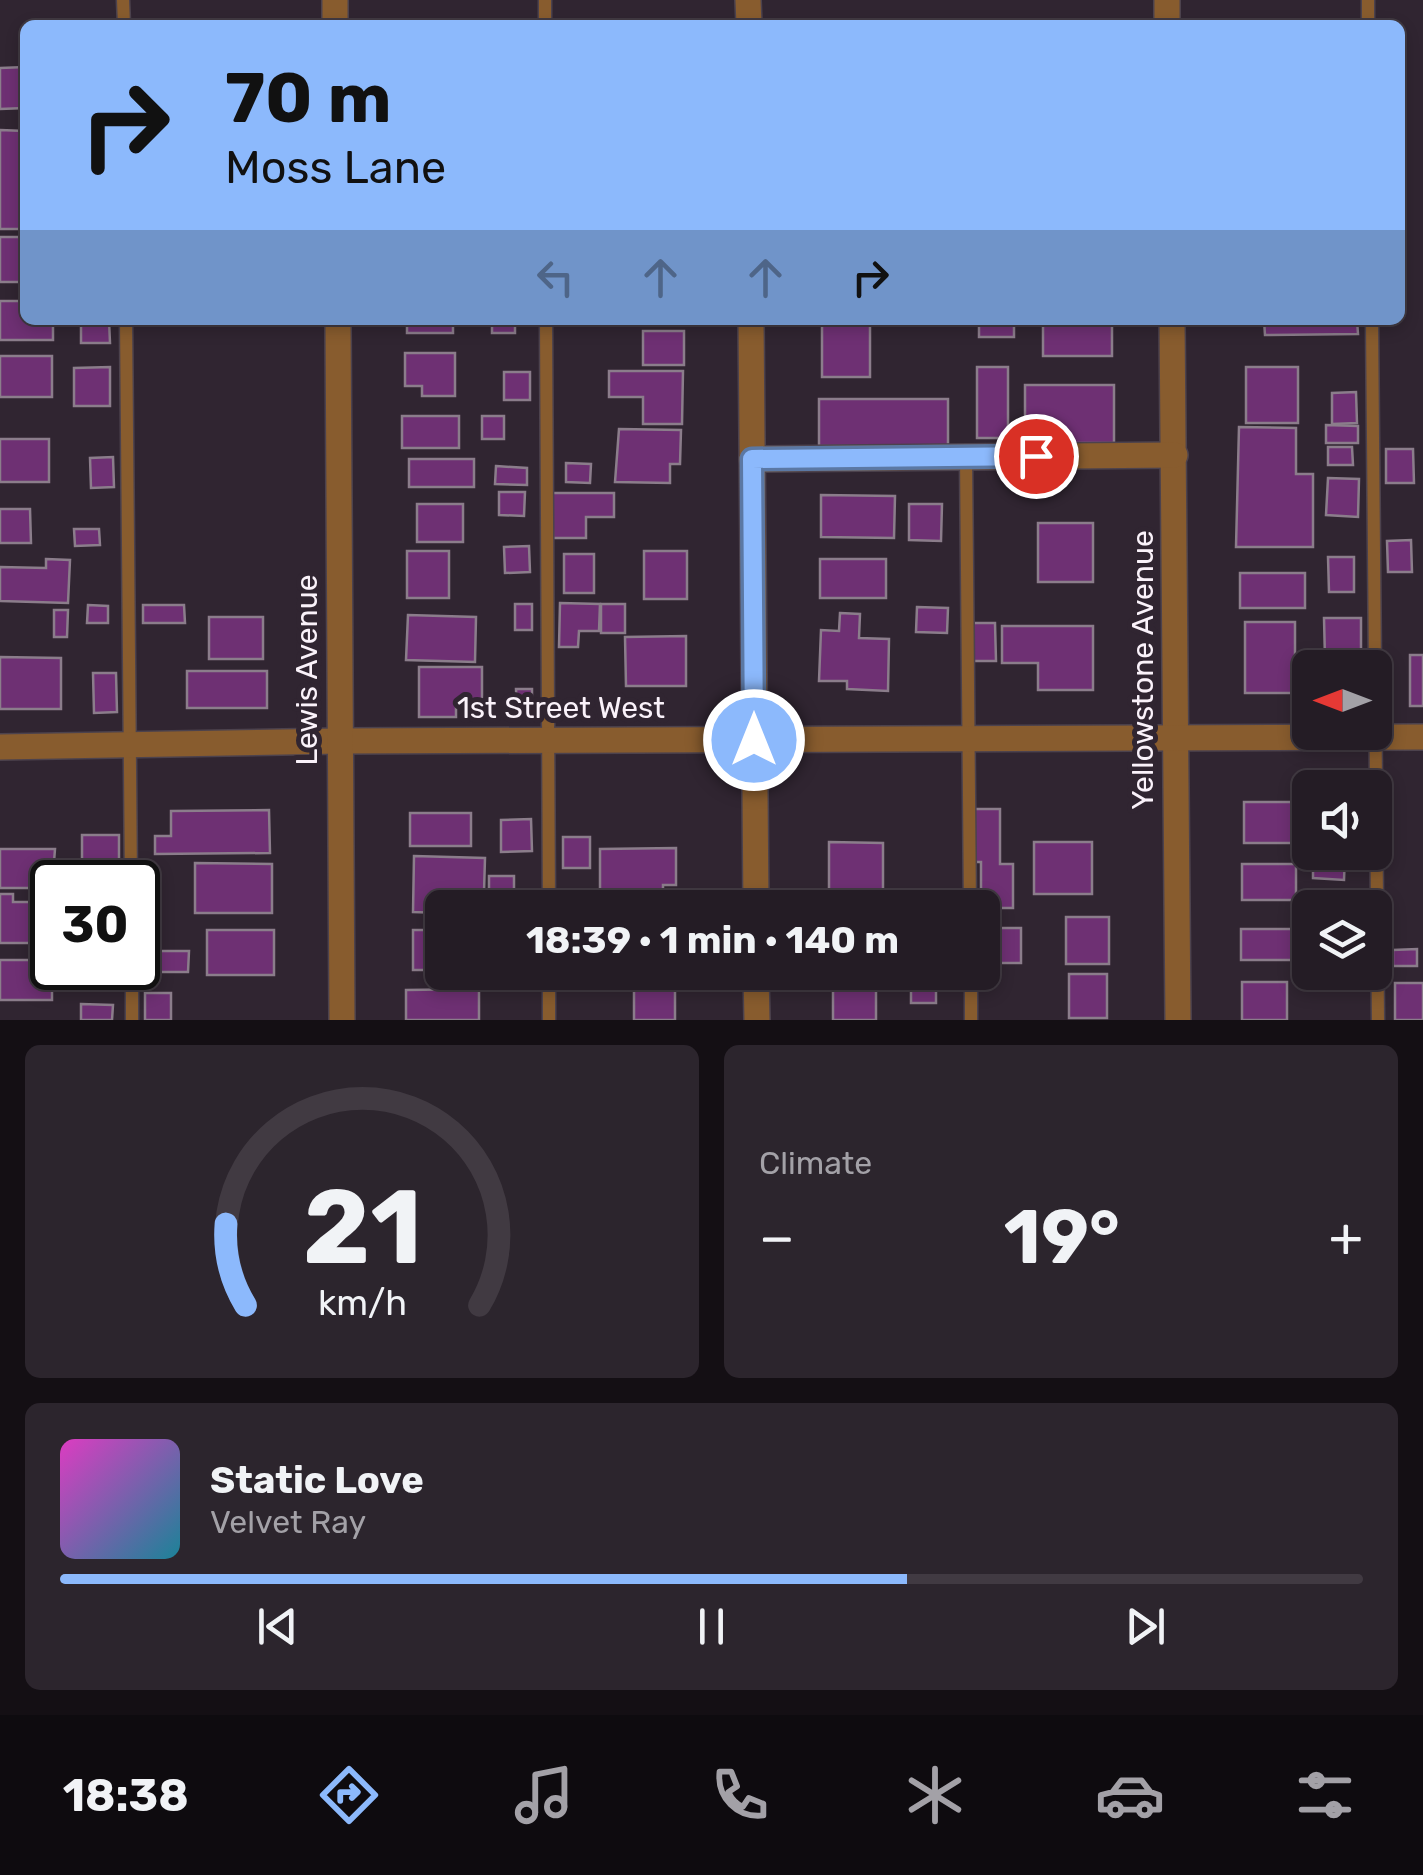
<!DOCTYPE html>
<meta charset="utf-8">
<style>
:root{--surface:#241c25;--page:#2c252d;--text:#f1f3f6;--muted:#a3a1a7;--line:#413a42;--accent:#8cb9fc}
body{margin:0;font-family:Rubik,sans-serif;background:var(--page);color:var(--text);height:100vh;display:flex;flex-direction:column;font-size:38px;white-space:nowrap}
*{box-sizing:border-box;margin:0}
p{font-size:32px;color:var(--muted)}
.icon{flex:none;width:55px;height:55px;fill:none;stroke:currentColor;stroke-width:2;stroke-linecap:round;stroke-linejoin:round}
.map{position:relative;height:1020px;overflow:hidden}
.side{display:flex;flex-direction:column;gap:25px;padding:25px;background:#140f14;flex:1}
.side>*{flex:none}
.hud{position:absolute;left:20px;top:20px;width:1385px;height:305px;border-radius:15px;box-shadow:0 5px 15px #0003,0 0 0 2px var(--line);background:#8cb9fc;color:#111;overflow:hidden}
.needle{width:65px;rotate:270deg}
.buttons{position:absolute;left:1292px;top:650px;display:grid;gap:20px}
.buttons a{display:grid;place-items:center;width:100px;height:100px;border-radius:15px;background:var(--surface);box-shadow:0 5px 15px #0003,0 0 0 2px var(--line);font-size:50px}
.speed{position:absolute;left:30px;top:860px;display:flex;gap:20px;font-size:50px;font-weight:700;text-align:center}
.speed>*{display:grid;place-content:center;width:130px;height:130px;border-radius:50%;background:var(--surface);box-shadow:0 5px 15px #0003,0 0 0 2px var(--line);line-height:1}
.speed .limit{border:5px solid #111;border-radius:15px;background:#fff;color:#111}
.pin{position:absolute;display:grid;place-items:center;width:85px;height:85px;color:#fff;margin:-42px;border:5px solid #fff;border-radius:50%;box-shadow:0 2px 10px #0007}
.me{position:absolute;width:110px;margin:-55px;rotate:0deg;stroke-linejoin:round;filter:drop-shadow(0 0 8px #0008)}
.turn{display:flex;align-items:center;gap:35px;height:210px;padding:0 40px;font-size:45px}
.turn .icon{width:130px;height:130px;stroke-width:2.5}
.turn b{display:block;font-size:70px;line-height:85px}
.lanes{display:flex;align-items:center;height:95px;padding:0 40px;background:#0003;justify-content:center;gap:50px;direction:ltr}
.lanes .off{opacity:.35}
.big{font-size:75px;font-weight:700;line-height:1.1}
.side .card{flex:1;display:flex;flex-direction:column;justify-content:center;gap:15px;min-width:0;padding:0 35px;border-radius:15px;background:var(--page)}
.side .dial{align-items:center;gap:0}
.dial svg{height:260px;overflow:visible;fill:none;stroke:var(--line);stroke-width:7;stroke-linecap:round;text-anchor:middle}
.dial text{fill:var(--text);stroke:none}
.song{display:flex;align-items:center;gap:30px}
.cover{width:120px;height:120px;border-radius:15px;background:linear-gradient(135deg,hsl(310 70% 55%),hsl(190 70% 35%))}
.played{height:10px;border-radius:5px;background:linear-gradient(90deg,var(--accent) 65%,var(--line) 65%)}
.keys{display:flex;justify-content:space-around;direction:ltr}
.heat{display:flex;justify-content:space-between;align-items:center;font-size:55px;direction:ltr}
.side .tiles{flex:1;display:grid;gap:25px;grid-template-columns:1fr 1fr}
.card:last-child{grid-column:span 2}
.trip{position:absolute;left:425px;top:890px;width:575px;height:100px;border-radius:15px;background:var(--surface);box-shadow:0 5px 15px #0003,0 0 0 2px var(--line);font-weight:700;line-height:100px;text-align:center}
.tabs{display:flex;height:160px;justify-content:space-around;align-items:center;background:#0e0b0f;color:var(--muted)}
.tabs .icon{width:70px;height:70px}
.tabs .active{color:var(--accent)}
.tabs b{font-size:45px;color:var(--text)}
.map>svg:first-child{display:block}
.green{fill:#193e0c}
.building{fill:#6e3073;stroke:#8b7d8b;stroke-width:2.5}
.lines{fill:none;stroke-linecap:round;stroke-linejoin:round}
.service-casing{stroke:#4c424d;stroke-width:15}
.minor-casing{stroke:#4c424d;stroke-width:28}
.tertiary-casing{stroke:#4c424d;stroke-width:28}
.service{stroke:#885c2e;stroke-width:12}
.minor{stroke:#885c2e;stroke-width:25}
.tertiary{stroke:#885c2e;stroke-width:25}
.route-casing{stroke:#5b78a4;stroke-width:25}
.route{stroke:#8cb9fc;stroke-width:18}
.labels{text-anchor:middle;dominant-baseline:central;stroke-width:10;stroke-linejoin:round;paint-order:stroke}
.street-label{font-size:30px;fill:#faf2fa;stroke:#302531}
</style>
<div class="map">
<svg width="1423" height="1020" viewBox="0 0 1423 1020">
<rect width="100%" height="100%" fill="#302531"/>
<!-- green -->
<polygon class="green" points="1144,20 1144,25 780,24"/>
<!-- building -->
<g class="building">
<polygon points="25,67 25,108 0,109 0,68"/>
<polygon points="0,130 25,131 25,229 0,229"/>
<rect x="0" y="237" width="25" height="45"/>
<polygon points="0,301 25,301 25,320 53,320 53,340 0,340"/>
<polygon points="81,320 109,320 110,343 81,343"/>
<rect x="407" y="320" width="46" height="13"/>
<rect x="492" y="320" width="23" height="13"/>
<rect x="979" y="320" width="35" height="17"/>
<rect x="1043" y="320" width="69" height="36"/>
<polygon points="1264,320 1357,320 1358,334 1265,335"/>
<rect x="822" y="322" width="48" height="55"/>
<rect x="643" y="331" width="41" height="34"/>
<polygon points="405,353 455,353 455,396 422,396 422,386 405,386"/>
<rect x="0" y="356" width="52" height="41"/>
<polygon points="110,367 110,406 74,406 74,368"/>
<rect x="977" y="367" width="31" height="71"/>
<rect x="1246" y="367" width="52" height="56"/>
<polygon points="609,371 683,371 682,424 643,424 643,397 609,397"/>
<rect x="504" y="372" width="26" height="28"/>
<rect x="1025" y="385" width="89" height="58"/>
<polygon points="1356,392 1357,423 1332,424 1332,393"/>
<rect x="819" y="399" width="129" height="47"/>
<rect x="402" y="416" width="57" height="32"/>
<rect x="482" y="416" width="22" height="23"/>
<polygon points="1326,425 1358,426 1358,443 1326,443"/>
<polygon points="1239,427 1296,428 1296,474 1313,474 1313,547 1236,547"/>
<polygon points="619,429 681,430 680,464 670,464 670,483 615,482"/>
<rect x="0" y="439" width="49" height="43"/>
<polygon points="1328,447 1352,447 1353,465 1328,465"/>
<polygon points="1386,449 1413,449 1414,483 1386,483"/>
<polygon points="113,457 114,487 91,488 90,458"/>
<rect x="409" y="459" width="65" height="28"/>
<polygon points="566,463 591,464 590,483 566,482"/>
<polygon points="496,466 527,468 527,485 495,484"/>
<polygon points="1328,478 1359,479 1358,517 1326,515"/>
<polygon points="499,492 525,492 524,516 499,515"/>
<polygon points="552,493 614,493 614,517 586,517 586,538 553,538"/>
<polygon points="821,495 895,496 894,538 821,537"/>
<rect x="417" y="504" width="46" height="38"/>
<polygon points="909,504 942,504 941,541 909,540"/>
<polygon points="0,509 30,509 31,543 0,543"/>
<rect x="1038" y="523" width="55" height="59"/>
<polygon points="74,529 99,529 100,545 75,546"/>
<polygon points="1411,540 1412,572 1388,572 1387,541"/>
<polygon points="529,546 530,572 505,573 504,547"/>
<rect x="407" y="551" width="42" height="47"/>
<rect x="644" y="551" width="43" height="48"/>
<rect x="564" y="554" width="30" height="39"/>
<polygon points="1328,557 1354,557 1354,592 1329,592"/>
<polygon points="46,559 70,560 68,603 0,601 0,567 46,568"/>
<rect x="820" y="559" width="66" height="39"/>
<rect x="1240" y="573" width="65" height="35"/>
<polygon points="560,603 600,604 599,631 579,631 578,647 559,647"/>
<rect x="515" y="604" width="17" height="26"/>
<rect x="601" y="604" width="24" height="29"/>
<polygon points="88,605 108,606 108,623 87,623"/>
<polygon points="143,605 184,605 185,623 143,623"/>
<polygon points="917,607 948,608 947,633 916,632"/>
<polygon points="54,610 68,610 67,637 54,637"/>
<polygon points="840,613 860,614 859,638 889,639 888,691 847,689 847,681 819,681 821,630 839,631"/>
<polygon points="408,615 476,617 475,662 406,660"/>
<rect x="209" y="617" width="54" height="42"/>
<polygon points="1324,618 1361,618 1361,658 1325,659"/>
<rect x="1245" y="622" width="50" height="71"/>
<polygon points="970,623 995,623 996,661 971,661"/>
<polygon points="1002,626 1093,626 1093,690 1038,690 1038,663 1002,663"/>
<polygon points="686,636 686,686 626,686 625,637"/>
<rect x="1410" y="655" width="13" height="51"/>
<polygon points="0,657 61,658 61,709 0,709"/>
<polygon points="419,667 482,667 482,706 456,706 456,717 419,717"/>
<rect x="187" y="671" width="80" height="37"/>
<polygon points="93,673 116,673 117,712 94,713"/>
<polygon points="516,689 532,689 532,713 517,714"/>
<rect x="1244" y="802" width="57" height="41"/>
<polygon points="974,809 1000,809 1000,864 1013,864 1013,908 981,908 981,862 974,862"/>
<polygon points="269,810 270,853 155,854 155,836 171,836 171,811"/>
<rect x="410" y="813" width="61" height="33"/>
<polygon points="531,819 532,851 501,852 501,820"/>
<rect x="82" y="835" width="37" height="47"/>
<rect x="563" y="837" width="27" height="31"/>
<polygon points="829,842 883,843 883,902 871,902 871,908 829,904"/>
<rect x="1034" y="842" width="58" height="52"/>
<polygon points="676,848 676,885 663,885 663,908 600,908 600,849"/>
<polygon points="0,849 55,849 52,888 0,888"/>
<polygon points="1313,852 1345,854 1344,880 1313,878"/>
<polygon points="414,856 485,858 484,892 465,892 464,908 442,908 442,913 413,912"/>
<polygon points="195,863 272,864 272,913 195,913"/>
<rect x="1242" y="864" width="54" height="36"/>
<rect x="489" y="876" width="25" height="32"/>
<rect x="921" y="892" width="33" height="16"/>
<polygon points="0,894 13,894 13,902 52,902 52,943 0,943"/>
<rect x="1066" y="917" width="43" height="47"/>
<rect x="998" y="928" width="23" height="35"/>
<rect x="1241" y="929" width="59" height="31"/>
<rect x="207" y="930" width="67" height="45"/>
<rect x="413" y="930" width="29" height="40"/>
<polygon points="1417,949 1417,966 1393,966 1393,950"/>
<polygon points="143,951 189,951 188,972 143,972"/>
<rect x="0" y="960" width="52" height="40"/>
<polygon points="81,968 111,968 111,975 81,976"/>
<rect x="634" y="972" width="41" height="48"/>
<polygon points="522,973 523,988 500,989 499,974"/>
<rect x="1069" y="974" width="38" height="44"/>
<rect x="911" y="975" width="25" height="28"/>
<rect x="1242" y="982" width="45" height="38"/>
<rect x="1395" y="983" width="28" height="37"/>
<rect x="833" y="988" width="43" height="32"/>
<polygon points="479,989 479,1020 406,1020 406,990"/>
<rect x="145" y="993" width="26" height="27"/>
<polygon points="81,1004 113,1005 112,1020 81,1020"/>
</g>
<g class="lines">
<!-- service casing -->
<g class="service-casing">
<g id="service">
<polyline points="123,0 124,25"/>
<polyline points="545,0 545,25"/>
<polyline points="1368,0 1368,25"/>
<polyline points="126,320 131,882"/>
<polyline points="546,320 549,908"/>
<polyline points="1372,320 1378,1020"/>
<polyline points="966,457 970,908"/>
<polyline points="132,968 132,1020"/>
<polyline points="549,972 549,1020"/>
<polyline points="971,972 971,1020"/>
</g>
</g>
<!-- minor casing -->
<g class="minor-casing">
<g id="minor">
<polyline points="748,0 749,25"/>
<polyline points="1167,0 1167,25"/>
<polyline points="751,320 756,908"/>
<polyline points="1172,320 1178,1020"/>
<polyline points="752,459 1175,455"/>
<polyline points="0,747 340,741 1423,737"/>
<polyline points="756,972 757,1020"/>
</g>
</g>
<!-- tertiary casing -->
<g class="tertiary-casing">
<g id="tertiary">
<polyline points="335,0 335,25"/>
<polyline points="338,320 342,1020"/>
</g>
</g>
<!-- service -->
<use href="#service" class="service"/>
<!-- minor -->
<use href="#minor" class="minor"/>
<!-- tertiary -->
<use href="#tertiary" class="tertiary"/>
</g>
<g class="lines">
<!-- route casing -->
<g class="route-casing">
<polyline id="route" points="754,740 752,459 1036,456"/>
</g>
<!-- route -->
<use href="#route" class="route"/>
</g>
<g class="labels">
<!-- street labels -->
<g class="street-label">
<text transform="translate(307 670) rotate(-90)">Lewis Avenue</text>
<text transform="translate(1143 670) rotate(-90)">Yellowstone Avenue</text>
<text x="561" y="708">1st Street West</text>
</g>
</g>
</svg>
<div class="buttons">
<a><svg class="needle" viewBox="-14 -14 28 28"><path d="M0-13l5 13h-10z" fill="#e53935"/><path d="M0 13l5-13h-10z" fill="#a3a1a7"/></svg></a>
<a><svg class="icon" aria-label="sound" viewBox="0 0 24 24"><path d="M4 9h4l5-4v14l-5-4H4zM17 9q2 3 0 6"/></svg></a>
<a><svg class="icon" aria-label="layers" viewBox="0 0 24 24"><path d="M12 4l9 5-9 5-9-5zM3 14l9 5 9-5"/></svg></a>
</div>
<div class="speed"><div class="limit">30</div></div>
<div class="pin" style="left:1036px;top:456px;background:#d93025"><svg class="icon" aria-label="arrive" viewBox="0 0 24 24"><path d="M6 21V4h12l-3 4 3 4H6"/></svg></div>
<svg class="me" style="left:754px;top:740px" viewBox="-20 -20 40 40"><circle r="17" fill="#8cb9fc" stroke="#fff" stroke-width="3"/><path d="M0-11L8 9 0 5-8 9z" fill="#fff"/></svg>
<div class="trip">18:39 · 1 min · 140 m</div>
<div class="hud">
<div class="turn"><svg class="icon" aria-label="right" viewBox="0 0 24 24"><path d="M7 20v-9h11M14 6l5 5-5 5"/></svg><div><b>70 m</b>Moss Lane</div></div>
<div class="lanes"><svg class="icon off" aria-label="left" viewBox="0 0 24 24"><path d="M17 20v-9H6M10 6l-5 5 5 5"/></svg><svg class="icon off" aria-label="ahead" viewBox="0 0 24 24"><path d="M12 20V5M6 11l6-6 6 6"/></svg><svg class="icon off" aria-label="ahead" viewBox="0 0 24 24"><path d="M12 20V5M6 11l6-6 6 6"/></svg><svg class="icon" aria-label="right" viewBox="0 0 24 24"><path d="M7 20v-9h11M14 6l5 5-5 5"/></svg></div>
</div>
</div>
<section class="side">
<div class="tiles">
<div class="card dial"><svg viewBox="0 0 100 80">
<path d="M14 69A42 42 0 1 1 86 69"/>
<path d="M14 69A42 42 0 0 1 8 44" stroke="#8cb9fc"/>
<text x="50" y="56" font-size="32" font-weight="700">21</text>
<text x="50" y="72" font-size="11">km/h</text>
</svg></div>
<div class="card"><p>Climate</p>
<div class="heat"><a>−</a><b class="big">19°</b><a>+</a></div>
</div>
<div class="card">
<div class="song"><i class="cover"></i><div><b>Static Love</b><p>Velvet Ray</p></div></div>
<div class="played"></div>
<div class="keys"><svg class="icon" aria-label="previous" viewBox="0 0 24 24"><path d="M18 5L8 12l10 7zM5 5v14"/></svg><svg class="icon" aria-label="pause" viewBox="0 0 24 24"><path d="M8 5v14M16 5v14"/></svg><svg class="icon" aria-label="next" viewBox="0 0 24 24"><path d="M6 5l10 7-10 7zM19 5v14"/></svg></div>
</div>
</div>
</section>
<nav class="tabs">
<b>18:38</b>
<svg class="icon active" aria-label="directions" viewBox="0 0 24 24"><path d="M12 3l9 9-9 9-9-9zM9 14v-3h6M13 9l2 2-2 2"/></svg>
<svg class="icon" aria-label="music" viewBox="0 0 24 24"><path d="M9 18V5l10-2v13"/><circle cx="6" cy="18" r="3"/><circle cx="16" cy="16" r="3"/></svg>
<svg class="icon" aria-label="phone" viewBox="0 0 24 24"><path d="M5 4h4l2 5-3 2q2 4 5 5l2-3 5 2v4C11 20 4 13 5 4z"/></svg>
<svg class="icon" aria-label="climate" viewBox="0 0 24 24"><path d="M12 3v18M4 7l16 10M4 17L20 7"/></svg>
<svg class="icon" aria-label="car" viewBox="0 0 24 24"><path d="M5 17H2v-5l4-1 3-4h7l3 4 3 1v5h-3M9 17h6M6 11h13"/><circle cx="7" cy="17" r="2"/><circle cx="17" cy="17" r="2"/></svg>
<svg class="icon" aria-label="filters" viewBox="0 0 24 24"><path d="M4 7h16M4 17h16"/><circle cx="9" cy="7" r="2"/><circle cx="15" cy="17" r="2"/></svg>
</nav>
